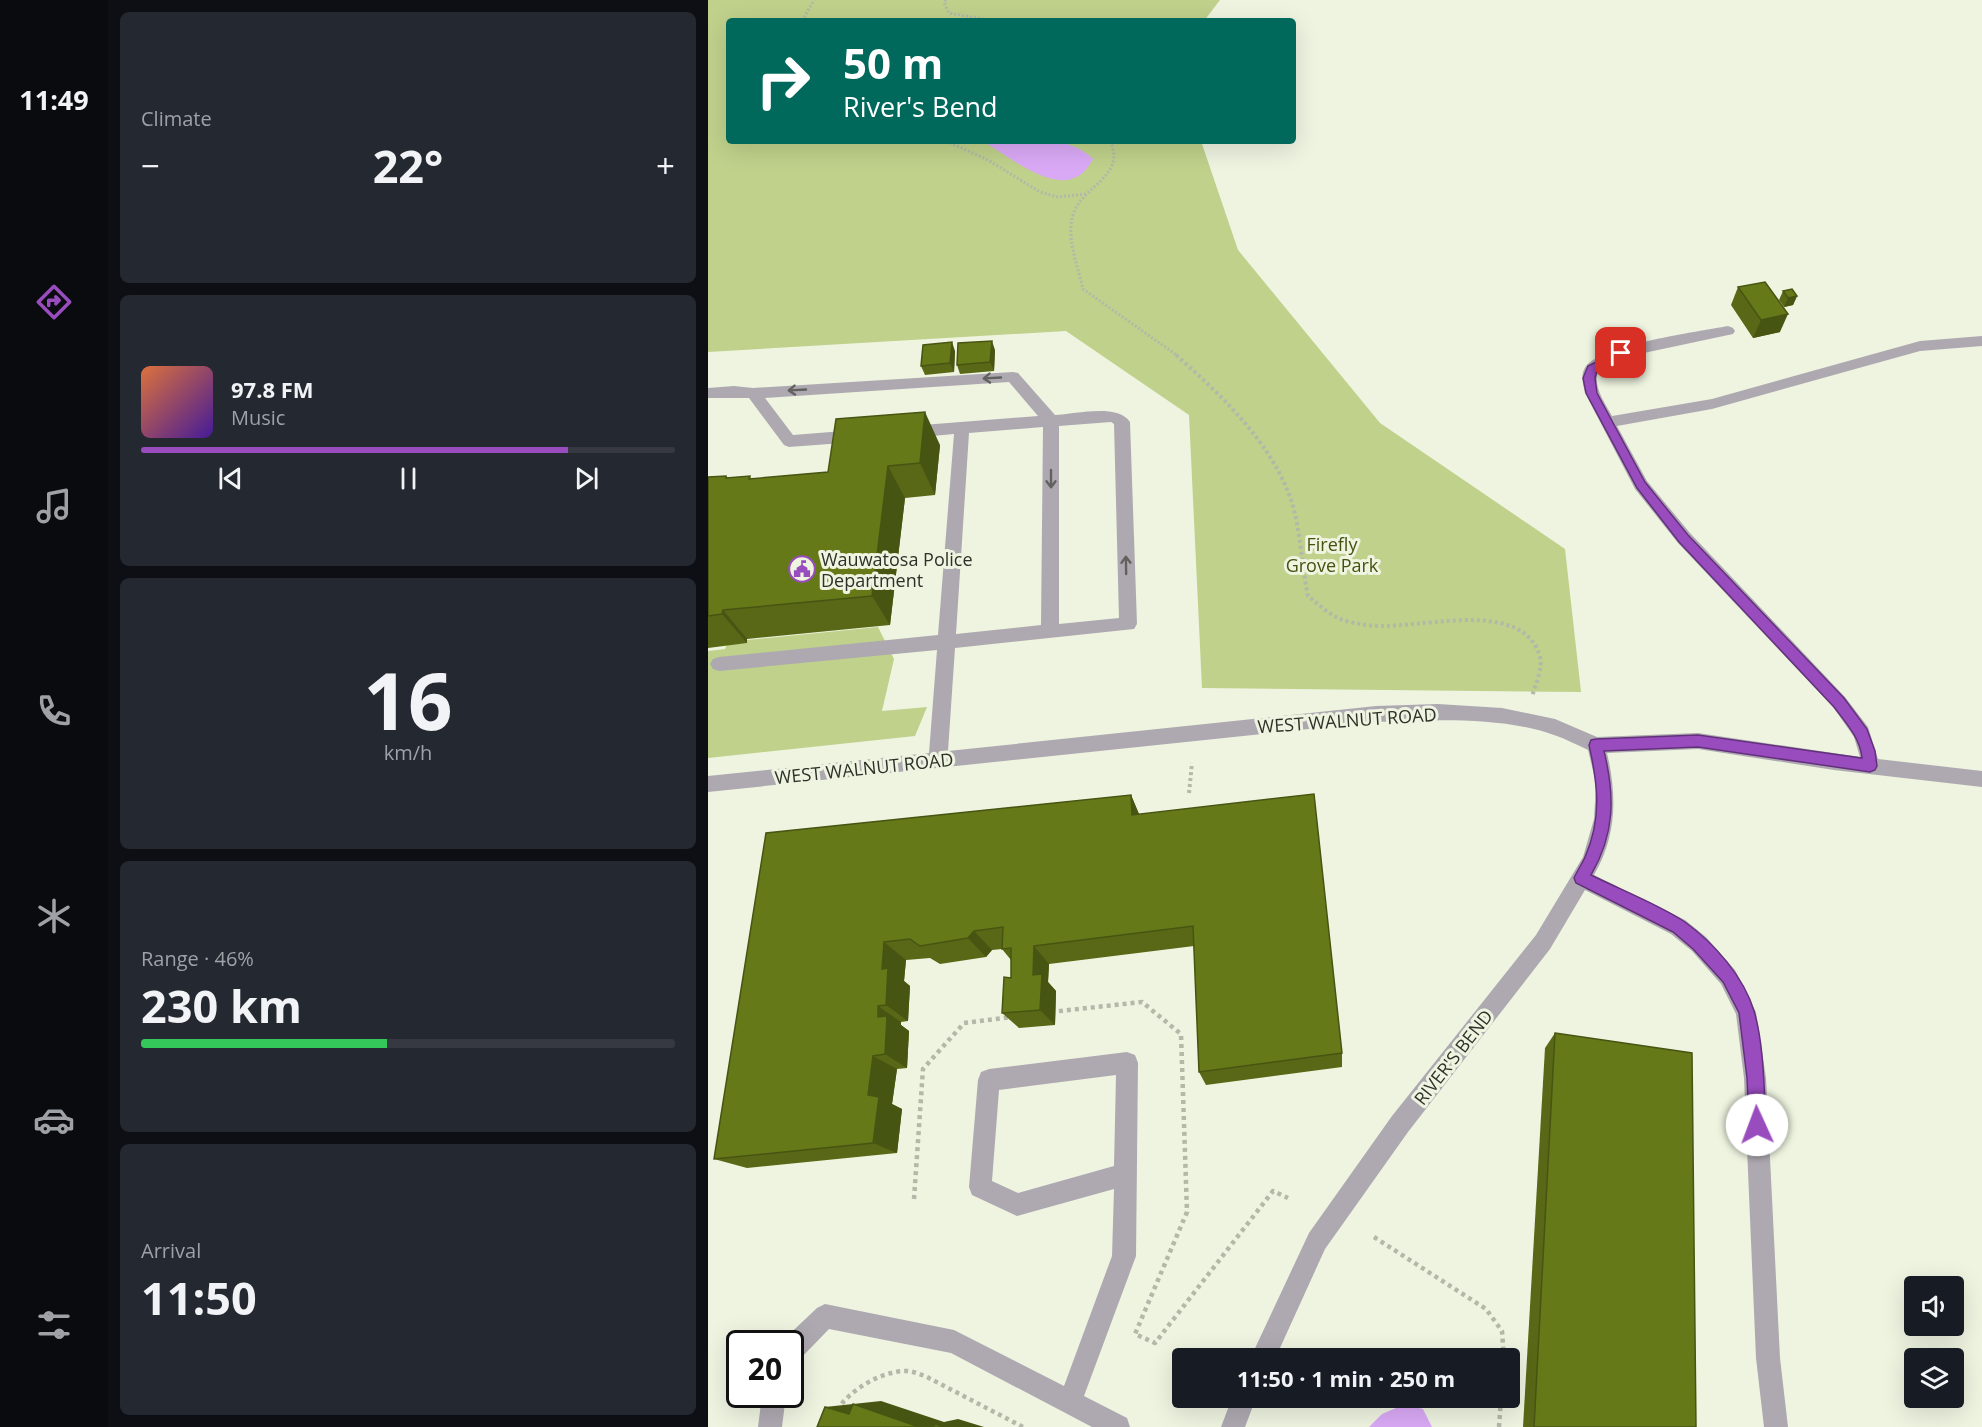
<!DOCTYPE html>
<meta charset="utf-8">
<style>
:root{--surface:#171b24;--page:#242831;--text:#f1f3f6;--muted:#9ea1a6;--line:#363941;--accent:#994cbe}
body{margin:0;font-family:"Open Sans",sans-serif;background:var(--page);color:var(--text);height:100vh;display:flex;flex-direction:column;font-size:22px;white-space:nowrap}
*{box-sizing:border-box;margin:0}
p{font-size:20px;color:var(--muted)}
.icon{flex:none;width:33px;height:33px;fill:none;stroke:currentColor;stroke-width:2;stroke-linecap:round;stroke-linejoin:round}
.map{position:relative;flex:1;overflow:hidden}
.sheet{display:flex;flex-direction:column;gap:12px;padding:12px;background:#0d0f14;width:600px}
.sheet>*{flex:none}
.banner{position:absolute;left:18px;top:18px;width:570px;height:126px;border-radius:6px;box-shadow:0 6px 24px #0002;background:#00695c;color:#fff;overflow:hidden}
.buttons{position:absolute;left:1196px;top:1276px;display:grid;gap:12px}
.buttons a{display:grid;place-items:center;width:60px;height:60px;border-radius:6px;background:var(--surface);box-shadow:0 6px 24px #0002;font-size:30px}
.speed{position:absolute;left:18px;top:1330px;display:flex;gap:12px;font-size:30px;font-weight:700;text-align:center}
.speed>*{display:grid;place-content:center;width:78px;height:78px;border-radius:50%;background:var(--surface);box-shadow:0 6px 24px #0002;line-height:1}
.speed .limit{border:3px solid #111;border-radius:9px;background:#fff;color:#111}
.pin{position:absolute;display:grid;place-items:center;width:51px;height:51px;color:#fff;margin:-26px;border-radius:12px;box-shadow:0 3px 9px #0006}
.me{position:absolute;width:66px;margin:-33px;rotate:358deg;stroke-linejoin:round;filter:drop-shadow(0 0 4px #0008)}
.turn{display:flex;align-items:center;gap:21px;height:126px;padding:0 18px;font-size:27px}
.turn .icon{width:78px;height:78px;stroke-width:2.5}
.turn b{display:block;font-size:42px;line-height:51px}
.big{font-size:45px;font-weight:700;line-height:1.1}
.sheet .tile{flex:1;display:flex;flex-direction:column;justify-content:center;gap:9px;min-width:0;padding:0 21px;border-radius:9px;background:var(--page)}
.sheet .dial{align-items:center;gap:0}
.dial b{font-size:78px;line-height:1}
.song{display:flex;align-items:center;gap:18px}
.cover{width:72px;height:72px;border-radius:9px;background:linear-gradient(135deg,hsl(20 70% 55%),hsl(260 70% 35%))}
.played{height:6px;border-radius:3px;background:linear-gradient(90deg,var(--accent) 80%,var(--line) 80%)}
.keys{display:flex;justify-content:space-around;direction:ltr}
.heat{display:flex;justify-content:space-between;align-items:center;font-size:33px;direction:ltr}
.charge{height:9px;border-radius:4px;background:linear-gradient(90deg,#34c759 46%,var(--line) 0)}
.trip{position:absolute;left:464px;top:1348px;width:348px;height:60px;border-radius:6px;background:var(--surface);box-shadow:0 6px 24px #0002;font-weight:700;line-height:60px;text-align:center}
main{display:flex;flex:1;min-height:0}
.tabs{display:flex;flex-direction:column;width:108px;justify-content:space-around;align-items:center;background:#090b0e;color:var(--muted)}
.tabs .icon{width:42px;height:42px}
.tabs .active{color:var(--accent)}
.tabs b{font-size:27px;color:var(--text)}
.map>svg:first-child{display:block}
.green{fill:#bfd18b}
.water{fill:#daa9f6}
.lines{fill:none;stroke-linecap:round;stroke-linejoin:round}
.path-far2{stroke:#b3b8a8;stroke-width:3;stroke-dasharray:2 2;stroke-linecap:butt}
.path-far1{stroke:#b3b8a8;stroke-width:4;stroke-dasharray:3 3;stroke-linecap:butt}
.path{stroke:#b3b8a8;stroke-width:4.5;stroke-dasharray:4 4;stroke-linecap:butt}
.minor{fill:#aea9b1;fill-rule:evenodd}
.wall{fill:#586816}
.shaded-wall{fill:#475512}
.building{fill:#667919;stroke:#475512;stroke-width:1.5}
.oneway{stroke:#61615f}
.route{fill:#994cbe;stroke:#63317c;stroke-width:1.5}
.labels{text-anchor:middle;dominant-baseline:central;stroke-width:6;stroke-linejoin:round;paint-order:stroke}
.park-label{font-size:18px;fill:#45520f;stroke:#eef4e0}
.poi-label{font-size:18px;fill:#2e3129;stroke:#eef4e0;text-anchor:start}
.street-label{font-size:18px;fill:#2e3129;stroke:#eef4e0}
</style>
<main>
<nav class="tabs">
<b>11:49</b>
<svg class="icon active" aria-label="directions" viewBox="0 0 24 24"><path d="M12 3l9 9-9 9-9-9zM9 14v-3h6M13 9l2 2-2 2"/></svg>
<svg class="icon" aria-label="music" viewBox="0 0 24 24"><path d="M9 18V5l10-2v13"/><circle cx="6" cy="18" r="3"/><circle cx="16" cy="16" r="3"/></svg>
<svg class="icon" aria-label="phone" viewBox="0 0 24 24"><path d="M5 4h4l2 5-3 2q2 4 5 5l2-3 5 2v4C11 20 4 13 5 4z"/></svg>
<svg class="icon" aria-label="climate" viewBox="0 0 24 24"><path d="M12 3v18M4 7l16 10M4 17L20 7"/></svg>
<svg class="icon" aria-label="car" viewBox="0 0 24 24"><path d="M5 17H2v-5l4-1 3-4h7l3 4 3 1v5h-3M9 17h6M6 11h13"/><circle cx="7" cy="17" r="2"/><circle cx="17" cy="17" r="2"/></svg>
<svg class="icon" aria-label="filters" viewBox="0 0 24 24"><path d="M4 7h16M4 17h16"/><circle cx="9" cy="7" r="2"/><circle cx="15" cy="17" r="2"/></svg>
</nav>
<section class="sheet">
<div class="tile"><p>Climate</p>
<div class="heat"><a>−</a><b class="big">22°</b><a>+</a></div>
</div>
<div class="tile">
<div class="song"><i class="cover"></i><div><b>97.8 FM</b><p>Music</p></div></div>
<div class="played"></div>
<div class="keys"><svg class="icon" aria-label="previous" viewBox="0 0 24 24"><path d="M18 5L8 12l10 7zM5 5v14"/></svg><svg class="icon" aria-label="pause" viewBox="0 0 24 24"><path d="M8 5v14M16 5v14"/></svg><svg class="icon" aria-label="next" viewBox="0 0 24 24"><path d="M6 5l10 7-10 7zM19 5v14"/></svg></div>
</div>
<div class="tile dial"><b>16</b><p>km/h</p></div>
<div class="tile"><p>Range · 46%</p><b class="big">230 km</b><div class="charge"></div></div>
<div class="tile"><p>Arrival</p><b class="big">11:50</b></div>
</section>
<div class="map">
<svg width="1274" height="1427" viewBox="0 0 1274 1427">
<rect width="100%" height="100%" fill="#eef4e0"/>
<!-- green -->
<g class="green">
<polygon points="0,0 512,0 496,21 21,21 21,141 493,141 530,250 672,423 857,549 873,692 494,688 481,415 358,331 0,352"/>
<polygon points="170,627 186,659 174,711 219,707 207,736 0,758 0,651 17,649 19,644 39,643 39,640"/>
</g>
<!-- water -->
<g class="water">
<path d="M274 141C309 141 358 132 385 159 360 209 304 157 274 141Z"/>
<polygon points="697,1404 715,1409 724,1427 661,1427 674,1414"/>
</g>
<g class="lines">
<!-- path-far2 -->
<g class="path-far2">
<polyline points="238,0 236,3 241,13 285,21"/>
<polyline points="94,21 106,0"/>
<polyline points="238,141 280,160 332,192 350,197 378,194"/>
<path d="M402 141C419 177 374 185 365 215 358 239 370 266 375 289L470 356"/>
</g>
<!-- path-far1 -->
<g class="path-far1">
<path d="M468 355C511 393 562 441 582 497 593 528 593 563 600 596 612 605 623 617 638 621 656 626 674 627 693 625 732 623 818 604 832 657 835 669 827 685 824 697"/>
<polyline points="481,793 484,763"/>
</g>
<!-- path -->
<g class="path">
<polyline points="343,1012 434,1002 473,1034 479,1212 427,1334 447,1343 565,1191 580,1198"/>
<polyline points="206,1199 215,1069 256,1023 303,1017"/>
<polyline points="666,1237 778,1309 794,1331 796,1359"/>
<path d="M129 1410C142 1390 173 1371 198 1371 205 1371 211 1374 217 1376L315 1427"/>
<polyline points="791,1427 793,1398"/>
</g>
<!-- minor -->
<g class="minor">
<path d="M1020 326 1025 328 1027 331 1025 334 917 357 890 372C885 387 897 403 904 416L1004 399 1212 341 1274 336V346L1212 351 1004 409 909 426 939 481 982 533 1137 697 1160 727 1170 759 1274 771V787L1126 770 990 749 899 753C909 795 909 836 886 875L977 920 998 937 1027 970 1048 1012 1058 1078 1072 1358 1080 1427H1056L1048 1358 1036 1078 1028 1014 1013 984 984 951 963 934 877 890 842 949 700 1132 617 1249 567 1359H542L601 1233 684 1116 828 935 875 857 886 819 888 783 880 750C869 745 858 739 846 735 793 716 724 720 668 722L0 792V776L221 753 229 650 11 671 5 669 2 664 5 659 11 657 230 635 246 434 202 438 197 436 194 432 197 428 202 426 330 416 301 382 57 398 85 435 148 430 153 432 156 436 153 440 148 442 81 447 76 445 41 398H0V388L26 386 45 388 305 372 310 373 347 415C367 414 410 403 422 422L429 624 426 629 247 648 240 751 668 706 730 704 794 708 847 719 889 737 990 733 1152 757 1146 737 1125 707 970 543 927 489 877 393C875 384 872 374 878 366 897 344 989 332 1020 326ZM403 422 406 424 411 618 351 624V426ZM335 427 333 625 248 634 261 433Z"/>
<path d="M419 1052 427 1055 430 1063 428 1256 376 1396 419 1418 422 1427H384L243 1353 121 1329 91 1360 82 1363V1344L73 1342 109 1308 117 1304 246 1330 356 1386 404 1256 406 1189 309 1216 264 1195 261 1187 270 1080 273 1072 281 1069ZM408 1075 406 1166 310 1193 284 1181 291 1090Z"/>
<polygon points="54,1395 78,1395 74,1427 50,1427"/>
<polygon points="524,1398 548,1398 537,1427 513,1427"/>
</g>
</g>
<!-- wall -->
<g class="wall">
<polygon points="1030,287 1072,332 1045,338 1023,305"/>
<polygon points="1075,291 1089,296 1085,305 1076,307 1071,300"/>
<polygon points="287,350 286,371 252,374 249,365"/>
<polygon points="247,351 246,372 217,375 213,366"/>
<polygon points="232,445 227,495 197,498 182,625 39,639 39,643 0,648 0,477 18,476 20,478 42,476 43,479 120,472"/>
<polygon points="423,795 431,814 634,1053 634,1067 498,1085 491,1072 486,946 341,964 340,982 348,991 347,1025 311,1028 294,1013 303,978 303,960 294,949 284,950 278,957 232,964 222,958 198,960 196,981 202,986 200,1021 193,1022 193,1025 201,1031 199,1068 189,1069 184,1104 194,1109 189,1153 39,1168 6,1159 58,833"/>
<polygon points="847,1033 988,1427 815,1427 837,1048"/>
</g>
<!-- shaded-wall -->
<g class="shaded-wall">
<polygon points="1089,296 1085,305 1076,307 1080,298"/>
<polygon points="1080,314 1072,332 1045,338 1053,320"/>
<polygon points="284,341 287,350 286,371 282,362"/>
<polygon points="244,342 247,351 246,372 242,363"/>
<polygon points="217,412 232,445 227,495 212,463"/>
<polygon points="180,466 197,498 182,625 164,596"/>
<polygon points="15,610 39,639 39,643 14,614"/>
<polygon points="423,795 433,819 424,815"/>
<polygon points="266,931 284,950 278,957 260,938"/>
<polygon points="176,942 198,960 196,981 202,986 200,1021 178,1005 174,969"/>
<polygon points="326,946 341,964 340,982 348,991 347,1025 332,1010 325,975"/>
<polygon points="170,1006 193,1022 193,1025 201,1031 199,1068 177,1054 170,1017"/>
<polygon points="165,1056 189,1069 184,1104 194,1109 189,1153 165,1143 160,1095"/>
<polygon points="173,1401 236,1422 250,1419 276,1427 211,1427 141,1414 117,1407"/>
</g>
<!-- building -->
<g class="building">
<polygon points="1057,282 1080,314 1053,320 1030,287"/>
<polygon points="1084,289 1089,296 1080,298 1075,291"/>
<polygon points="284,341 282,362 249,365 250,343"/>
<polygon points="244,342 242,363 213,366 215,345"/>
<polygon points="217,412 212,463 180,466 164,596 15,610 14,614 0,616 0,477 18,476 18,478 42,476 41,479 120,472 128,419"/>
<polygon points="606,794 634,1053 491,1072 485,926 326,946 325,975 334,974 332,1010 294,1013 296,977 303,978 303,948 294,949 295,927 266,931 260,938 212,946 202,939 176,942 174,969 180,968 178,1005 170,1006 170,1017 179,1016 177,1054 165,1056 160,1095 171,1097 165,1143 6,1159 58,833 423,795 424,815"/>
<polygon points="847,1033 984,1053 988,1427 826,1427"/>
<polygon points="145,1404 211,1427 109,1427 117,1407 141,1414"/>
<polygon points="227,1424 237,1427 225,1427"/>
</g>
<!-- one-way arrows -->
<defs><path id="oneway-shaft" d="M-6 0H5M1.5-3L5.5 0L1.5 3" fill="none" stroke-width="1.6" stroke-linecap="round" stroke-linejoin="round" transform="scale(1.5)"/></defs>
<g class="oneway">
<use href="#oneway-shaft" transform="translate(284 378) rotate(177)"/>
<use href="#oneway-shaft" transform="translate(89 390) rotate(177)"/>
<use href="#oneway-shaft" transform="translate(343 479) rotate(90)"/>
<use href="#oneway-shaft" transform="translate(418 565) rotate(-91)"/>
</g>
<!-- route -->
<path class="route" d="M913 349 917 350V356L889 371 887 378 889 393 937 482 980 535 1136 698 1159 729 1167 751 1169 766 1167 770 1162 772 990 747 896 751C907 796 907 834 883 875 911 889 952 905 977 922 1006 943 1036 977 1046 1011 1056 1044 1056 1090 1058 1125L1055 1131 1049 1133 1044 1131 1041 1125 1039 1078 1031 1013 1015 982 985 949 965 932 868 883 866 878C869 871 874 864 877 857 894 818 890 785 881 745L883 740 888 739 990 735 1154 758C1152 738 1138 723 1126 707L971 542 929 488 878 393 875 378 880 366Z"/>
<!-- icons -->
<defs>
<g id="civic-ring" transform="scale(1.35)"><circle r="9.5" fill="#eef4e0" stroke="#994cbe" stroke-width="1.5"/><path d="M-.6-6.5H3V-4.5H.6V-3L4-1V1h2V6H-6V1h2V-1L-.6-3ZM-1.2 2.5V6h2.4V2.5Z" fill="#994cbe"/></g>
</defs>
<g fill-rule="evenodd">
<use href="#civic-ring" x="94" y="569"/>
</g>
<g class="labels">
<!-- park labels -->
<g class="park-label">
<text x="624" y="544">Firefly<tspan x="624" dy="21">Grove Park</tspan></text>
</g>
<!-- poi labels -->
<g class="poi-label">
<text x="113" y="559">Wauwatosa Police<tspan x="113" dy="21">Department</tspan></text>
</g>
<!-- street labels -->
<g class="street-label">
<text transform="translate(639 720) rotate(-4)">WEST WALNUT ROAD</text>
<text transform="translate(156 768) rotate(-6)">WEST WALNUT ROAD</text>
<text transform="translate(745 1057) rotate(-52)">RIVER'S BEND</text>
</g>
</g>
</svg>
<div class="buttons">
<a><svg class="icon" aria-label="sound" viewBox="0 0 24 24"><path d="M4 9h4l5-4v14l-5-4H4zM17 9q2 3 0 6"/></svg></a>
<a><svg class="icon" aria-label="layers" viewBox="0 0 24 24"><path d="M12 4l9 5-9 5-9-5zM3 14l9 5 9-5"/></svg></a>
</div>
<div class="speed"><div class="limit">20</div></div>
<div class="pin" style="left:913px;top:353px;background:#d93025"><svg class="icon" aria-label="arrive" viewBox="0 0 24 24"><path d="M6 21V4h12l-3 4 3 4H6"/></svg></div>
<svg class="me" style="left:1049px;top:1125px" viewBox="-20 -20 40 40"><circle r="19" fill="#fff"/><path d="M0-13L10 11 0 6-10 11z" fill="#994cbe"/></svg>
<div class="trip">11:50 · 1 min · 250 m</div>
<div class="banner">
<div class="turn"><svg class="icon" aria-label="right" viewBox="0 0 24 24"><path d="M7 20v-9h11M14 6l5 5-5 5"/></svg><div><b>50 m</b>River's Bend</div></div>
</div>
</div>
</main>
